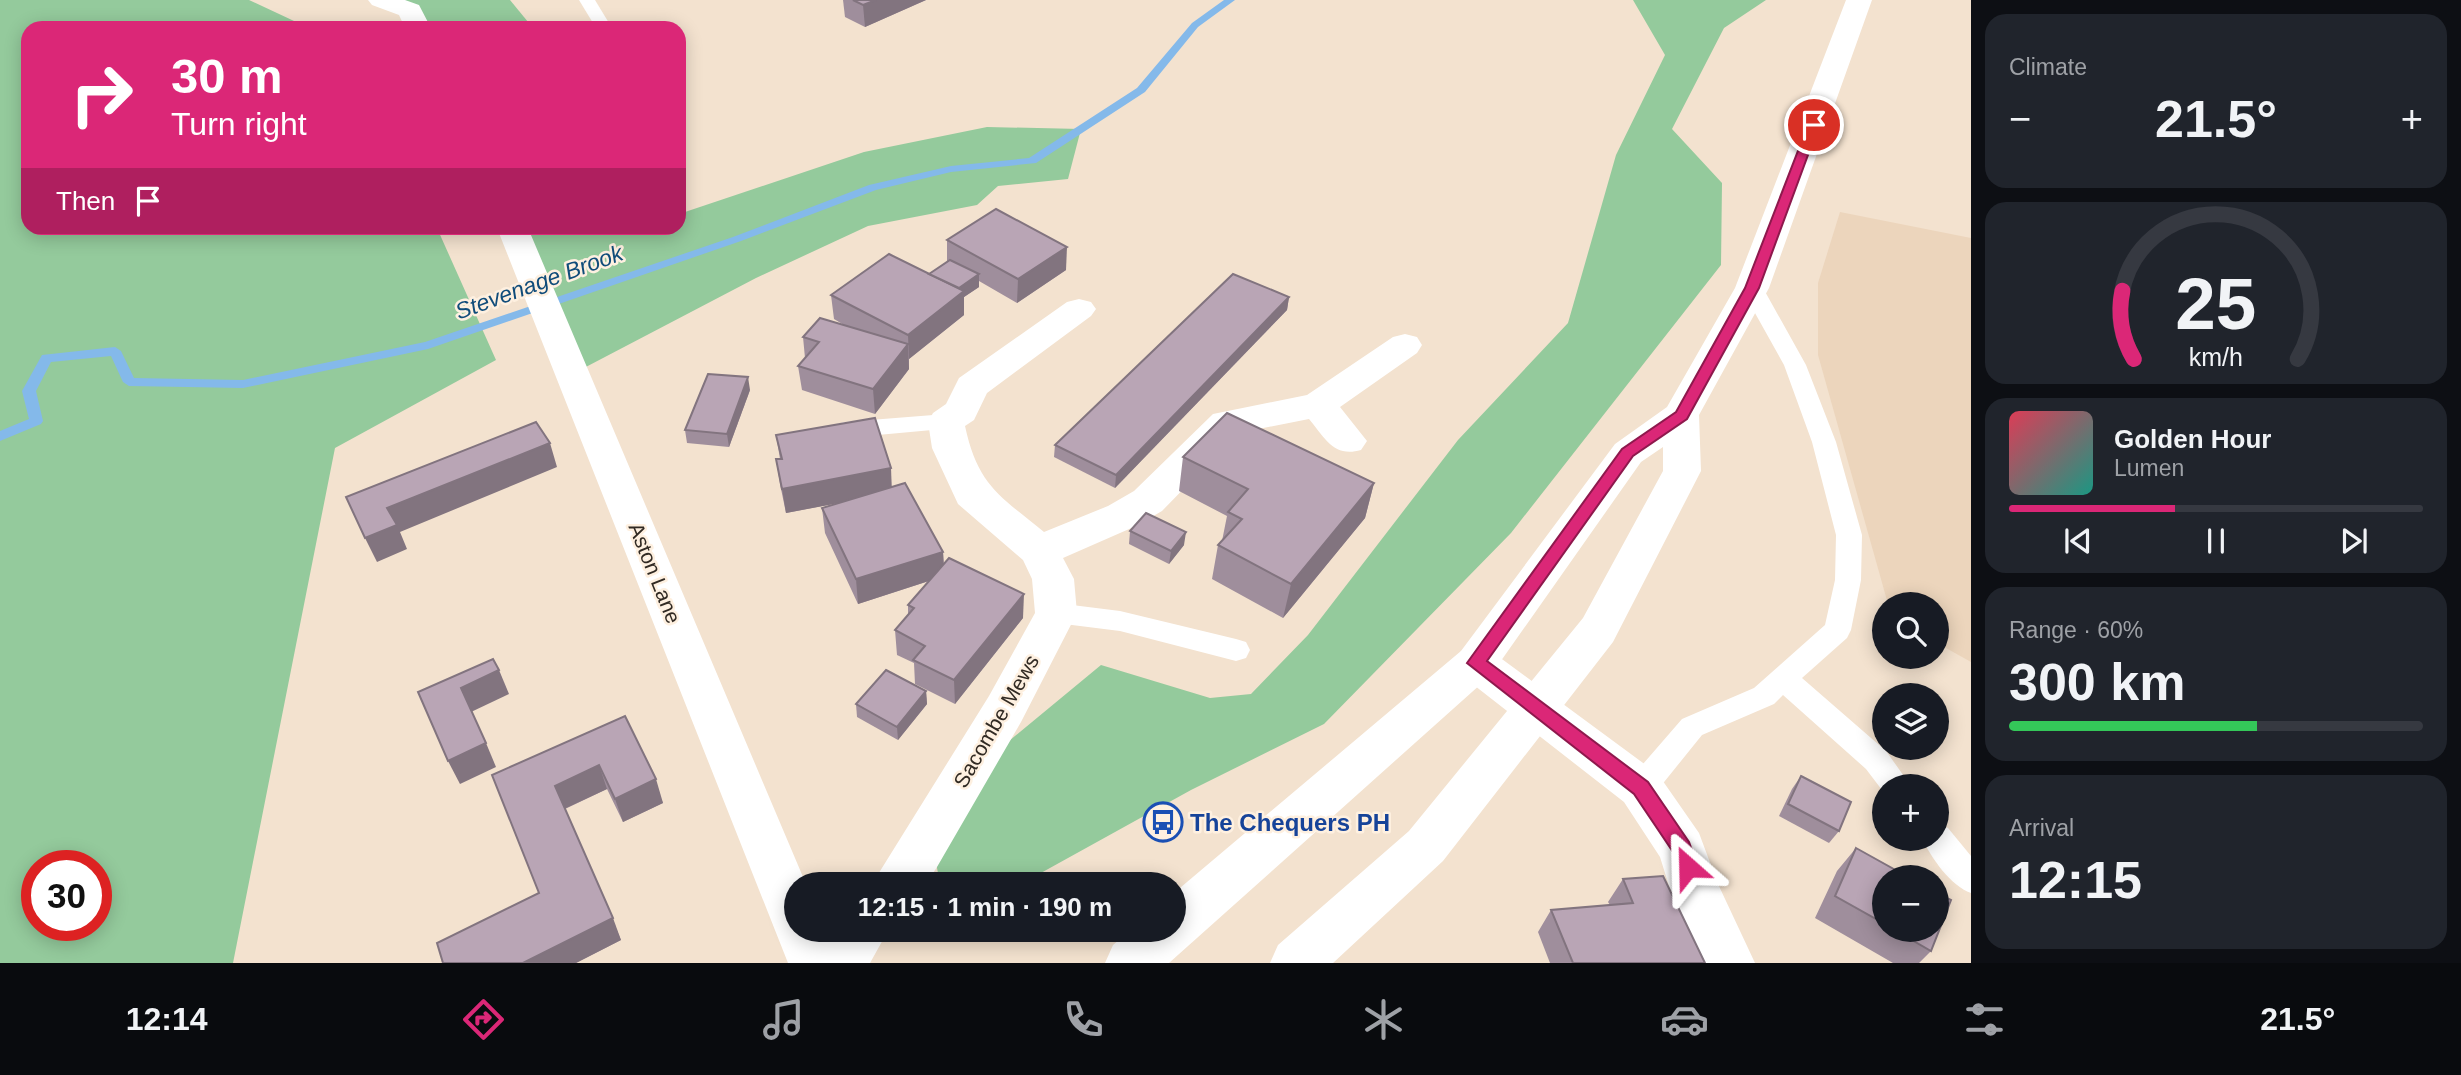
<!DOCTYPE html>
<meta charset="utf-8">
<style>
:root{--surface:#171b24;--page:#20242c;--text:#f1f3f6;--muted:#9ea1a6;--line:#363941;--accent:#db2777}
body{margin:0;font-family:Helvetica,sans-serif;background:var(--page);color:var(--text);height:100vh;display:flex;flex-direction:column;font-size:26px;white-space:nowrap}
*{box-sizing:border-box;margin:0}
p{font-size:23px;color:var(--muted)}
.icon{flex:none;width:38px;height:38px;fill:none;stroke:currentColor;stroke-width:2;stroke-linecap:round;stroke-linejoin:round}
.map{position:relative;flex:1;overflow:hidden}
.panel{display:flex;flex-direction:column;gap:14px;padding:14px;background:#0d0f14;width:490px}
.panel>*{flex:none}
.top-card{position:absolute;left:21px;top:21px;width:665px;height:214px;border-radius:21px;box-shadow:0 4px 18px #0003;background:#db2777;color:#fff;overflow:hidden}
.controls{position:absolute;left:1872px;top:592px;display:grid;gap:14px}
.controls a{display:grid;place-items:center;width:77px;height:77px;border-radius:50%;background:var(--surface);box-shadow:0 4px 18px #0003;font-size:35px}
.speed{position:absolute;left:21px;top:850px;display:flex;gap:14px;font-size:35px;font-weight:700;text-align:center}
.speed>*{display:grid;place-content:center;width:91px;height:91px;border-radius:50%;background:var(--surface);box-shadow:0 4px 18px #0003;line-height:1}
.speed .limit{border:10px solid #d22;background:#fff;color:#111}
.pin{position:absolute;display:grid;place-items:center;width:60px;height:60px;color:#fff;margin:-30px;border:4px solid #fff;border-radius:50%;box-shadow:0 2px 7px #0007}
.me{position:absolute;width:77px;margin:-38px;rotate:335deg;stroke-linejoin:round;filter:drop-shadow(0 0 5px #0008)}
.turn{display:flex;align-items:center;gap:24px;height:147px;padding:0 35px;font-size:32px}
.turn .icon{width:91px;height:91px;stroke-width:2.5}
.turn b{display:block;font-size:49px;line-height:60px}
.then{display:flex;align-items:center;height:66px;padding:0 35px;background:#0003;gap:14px;font-size:26px}
.big{font-size:52px;font-weight:700;line-height:1.1}
.panel .card{flex:1;display:flex;flex-direction:column;justify-content:center;gap:10px;min-width:0;padding:0 24px;border-radius:21px;background:var(--page)}
.panel .dial{align-items:center;gap:0}
.dial svg{height:182px;overflow:visible;fill:none;stroke:var(--line);stroke-width:7;stroke-linecap:round;text-anchor:middle}
.dial text{fill:var(--text);stroke:none}
.song{display:flex;align-items:center;gap:21px}
.cover{width:84px;height:84px;border-radius:10px;background:linear-gradient(135deg,hsl(350 70% 55%),hsl(170 70% 35%))}
.played{height:7px;border-radius:4px;background:linear-gradient(90deg,var(--accent) 40%,var(--line) 40%)}
.keys{display:flex;justify-content:space-around;direction:ltr}
.heat{display:flex;justify-content:space-between;align-items:center;font-size:38px;direction:ltr}
.charge{height:10px;border-radius:5px;background:linear-gradient(90deg,#34c759 60%,var(--line) 0)}
.trip{position:absolute;left:784px;top:872px;width:402px;height:70px;border-radius:35px;background:var(--surface);box-shadow:0 4px 18px #0003;font-weight:700;line-height:70px;text-align:center}
.tab-bar{display:flex;height:112px;justify-content:space-around;align-items:center;background:#090b0e;color:var(--muted)}
.tab-bar .icon{width:49px;height:49px}
.tab-bar .active{color:var(--accent)}
.tab-bar b{font-size:32px;color:var(--text)}
main{display:flex;flex:1;min-height:0}
.map>svg:first-child{display:block}
.built{fill:#ecd5bc}
.green{fill:#94ca9c;fill-rule:evenodd}
.lines{fill:none;stroke-linecap:round;stroke-linejoin:round}
.stream{fill:#84b9ea;fill-rule:evenodd}
.service{fill:#fff;fill-rule:evenodd}
.minor{fill:#fff;fill-rule:evenodd}
.trunk{fill:#fff;fill-rule:evenodd}
.wall{fill:#9f8e9c}
.shaded-wall{fill:#82747f}
.building{fill:#b9a5b5;stroke:#82747f;stroke-width:2}
.route{fill:#db2777;stroke:#8e194d;stroke-width:2}
.labels{text-anchor:middle;dominant-baseline:central;stroke-width:5;stroke-linejoin:round;paint-order:stroke}
.street-label{font-size:21px;fill:#312a23;stroke:#fef0e0}
.water-label{font-size:23px;font-style:italic;fill:#104c7a;stroke:#fef0e0}
.near-transit-label{font-size:24px;font-weight:bold;fill:#164399;stroke:#fef0e0;text-anchor:start}
</style>
<main>
<div class="map">
<svg width="1971" height="963" viewBox="0 0 1971 963">
<rect width="100%" height="100%" fill="#f3e2cf"/>
<!-- built -->
<polygon class="built" points="1840,212 1971,238 1971,662 1937,643 1937,604 1888,604 1818,355 1818,283"/>
<!-- green -->
<g class="green">
<path d="M0 0H249L309 28H28V228H437L496 360 335 448 233 963H0ZM37 866H96V926H37Z"/>
<polygon points="395,0 510,0 533,28 431,28"/>
<polygon points="1633,0 1766,0 1724,28 1672,129 1722,183 1721,265 1511,533 1324,724 1191,790 1021,884 940,884 932,841 974,770 1101,665 1210,698 1251,694 1308,635 1458,440 1568,323 1616,155 1665,55"/>
<polygon points="987,127 1081,129 1068,179 998,186 977,205 868,226 756,278 582,369 520,228 679,228 679,214 864,152"/>
</g>
<g class="lines">
<!-- stream -->
<polygon class="stream" points="1224,0 1235,0 1198,27 1145,92 1036,163 951,172 876,190 741,241 428,349 243,388 129,386 123,382 111,356 51,362 36,391 43,421 41,424 0,441 0,431 29,419 22,391 42,355 115,347 121,351 134,378 243,380 425,342 733,237 869,185 951,166 1029,158 1137,88 1192,23"/>
<!-- service -->
<g class="service">
<polygon points="579,0 595,0 612,28 596,28"/>
<polygon points="1752,282 1763,288 1806,365 1836,442 1862,535 1861,580 1851,630 1847,638 1802,678 1886,751 1911,786 1885,786 1885,794 1866,769 1783,695 1774,704 1702,735 1652,797 1641,801 1630,797 1626,788 1630,779 1682,719 1754,688 1825,625 1835,580 1836,535 1812,442 1784,365 1741,288"/>
<polygon points="946,414 954,416 958,422 954,428 845,438 837,436 833,430 837,424 845,422"/>
<polygon points="1056,603 1120,611 1236,639 1246,642 1250,650 1246,658 1236,661 1120,631 1056,623 1047,620 1043,613 1047,606"/>
<path d="M1937 824 1948 828 1971 856V893C1951 886 1931 858 1922 838H1937Z"/>
</g>
<!-- minor -->
<g class="minor">
<polygon points="368,0 405,0 419,5 431,28 405,28 399,15 372,5"/>
<polygon points="497,228 528,228 806,884 796,884 796,929 826,929 828,935 833,929 889,929 870,963 788,963"/>
<path d="M1079 299 1091 302 1096 309 1091 316 987 393 974 420 965 426C978 486 1000 496 1044 532L1108 506 1134 491 1213 414 1307 395 1393 337 1405 334 1417 337 1422 345 1417 353 1340 407 1367 441 1361 450C1334 458 1325 438 1309 419L1238 433 1162 511 1136 526 1063 558 1074 579 1077 613 1021 722 937 867 926 884H872L989 696 1035 613 1032 579 1023 560 958 504 932 448 928 422 933 413 946 404 959 378 1067 302Z"/>
<polygon points="1476,646 1491,651 1658,774 1699,833 1718,884 1755,963 1703,963 1669,886 1660,857 1624,802 1461,675 1454,663 1461,651"/>
</g>
<!-- trunk -->
<polygon class="trunk" points="1846,0 1872,0 1769,288 1699,415 1701,471 1613,642 1443,861 1333,963 1270,963 1278,945 1409,831 1583,618 1663,471 1663,447 1641,462 1491,675 1169,963 1105,963 1113,945 1132,929 1174,929 1174,893 1461,651 1615,444 1667,407 1735,288"/>
</g>
<!-- wall -->
<g class="wall">
<polygon points="843,0 926,0 865,27 845,17"/>
<polygon points="947,240 1066,270 1017,303 979,281 979,287 964,297 964,315 909,359 909,369 875,414 802,390 798,366 805,358 803,337 844,325 834,319 831,295 929,274 947,262"/>
<polygon points="1289,297 1287,310 1115,488 1054,457 1055,445"/>
<polygon points="750,390 729,447 687,443 685,430"/>
<polygon points="776,435 892,487 943,552 944,564 1023,618 955,704 915,684 914,663 897,655 895,630 908,615 908,605 929,581 858,604 825,533 822,508 843,502 786,513 780,484 776,459 780,459"/>
<polygon points="1183,457 1374,483 1365,518 1283,618 1212,579 1218,545 1222,541 1227,516 1179,491"/>
<polygon points="1130,531 1184,545 1169,564 1129,544"/>
<polygon points="926,691 927,704 898,740 857,717 856,704"/>
<polygon points="625,716 663,803 623,822 607,789 565,809 621,940 576,963 443,963 539,893 492,775"/>
<polygon points="1801,776 1839,831 1829,843 1779,816 1792,789"/>
<polygon points="1856,848 1885,877 1885,929 1937,929 1931,951 1919,963 1893,963 1815,918 1837,871"/>
<polygon points="1623,879 1705,963 1550,963 1538,932 1551,910 1610,905 1608,902"/>
</g>
<!-- shaded-wall -->
<g class="shaded-wall">
<polygon points="876,0 926,0 865,27 863,5"/>
<polygon points="1067,247 1066,270 1017,303 1018,279"/>
<polygon points="979,274 979,287 964,297 964,315 909,359 908,335 954,291"/>
<polygon points="1289,297 1287,310 1115,488 1116,475"/>
<polygon points="908,344 909,369 875,414 873,389"/>
<polygon points="748,377 750,390 729,447 727,434"/>
<polygon points="550,443 557,467 400,532 407,549 377,562 365,538 387,508"/>
<polygon points="891,468 892,493 786,513 782,489"/>
<polygon points="1374,483 1365,518 1283,618 1291,584"/>
<polygon points="1186,532 1184,545 1169,564 1171,551"/>
<polygon points="943,552 944,576 858,604 856,579"/>
<polygon points="1024,594 1023,618 955,704 954,680"/>
<polygon points="499,670 509,694 471,712 461,688"/>
<polygon points="926,691 927,704 898,740 897,727"/>
<polygon points="486,743 496,767 460,784 448,761"/>
<polygon points="599,765 607,789 564,809 555,786"/>
<polygon points="656,779 663,803 623,822 615,799"/>
<polygon points="613,918 621,940 576,963 523,963"/>
</g>
<!-- building -->
<g class="building">
<polygon points="853,0 876,0 863,5"/>
<polygon points="996,209 1067,247 1018,279 947,240"/>
<polygon points="889,254 964,291 908,335 831,295"/>
<polygon points="950,260 979,274 959,288 929,274"/>
<polygon points="1233,274 1289,297 1116,475 1055,445"/>
<polygon points="820,318 908,344 873,389 798,366 819,342 803,337"/>
<polygon points="708,374 748,377 727,434 685,430"/>
<polygon points="1227,413 1374,483 1291,584 1218,545 1242,519 1228,512 1248,489 1183,457"/>
<polygon points="875,418 891,468 782,489 776,459 782,459 776,435"/>
<polygon points="536,422 550,443 387,508 397,525 365,538 346,497"/>
<polygon points="905,483 943,552 856,579 822,508"/>
<polygon points="1146,513 1186,532 1171,551 1130,531"/>
<polygon points="949,558 1024,594 954,680 913,660 925,646 895,630 914,608 908,605"/>
<polygon points="493,659 499,670 461,688 486,743 448,761 418,692"/>
<polygon points="886,670 926,691 897,727 856,704"/>
<polygon points="625,716 656,779 615,799 599,765 555,786 613,918 523,963 443,963 437,943 539,893 492,775"/>
<polygon points="1801,776 1851,802 1839,831 1788,804"/>
<polygon points="1856,848 1908,877 1885,877 1885,924 1835,896"/>
<polygon points="1663,876 1705,963 1573,963 1551,910 1633,903 1623,879"/>
<polygon points="1937,893 1951,900 1931,951 1893,929 1937,929"/>
</g>
<!-- route -->
<polygon class="route" points="1814,121 1819,125 1759,288 1687,419 1633,456 1487,661 1648,782 1689,842 1698,867 1695,874 1688,877 1680,874 1673,852 1634,794 1467,663 1622,449 1676,412 1745,288 1808,125"/>
<!-- icons -->
<defs>
<g id="bus-ring" transform="scale(2.0125)"><circle r="9.5" fill="#fef0e0" stroke="#1a4fb4" stroke-width="1.5"/><path d="M-5-6H5V4H4V6H2V4H-2V6H-4V4H-5ZM-3.5-4V0h7V-4ZM-3.5 1.2v1.5H-2V1.2ZM2 1.2v1.5H3.5V1.2Z" fill="#1a4fb4"/></g>
</defs>
<g fill-rule="evenodd">
<use href="#bus-ring" x="1163" y="822"/>
</g>
<g class="labels">
<!-- street labels -->
<g class="street-label">
<text transform="translate(655 573) rotate(68)">Aston Lane</text>
<text transform="translate(996 721) rotate(-60)">Sacombe Mews</text>
</g>
<!-- water labels -->
<g class="water-label">
<text transform="translate(539 282) rotate(-20)">Stevenage Brook</text>
</g>
<!-- near-transit labels -->
<g class="near-transit-label">
<text x="1190" y="822">The Chequers PH</text>
</g>
</g>
</svg>
<div class="controls">
<a><svg class="icon" aria-label="search" viewBox="0 0 24 24"><circle cx="10" cy="10" r="6"/><path d="M15 15l6 6"/></svg></a>
<a><svg class="icon" aria-label="layers" viewBox="0 0 24 24"><path d="M12 4l9 5-9 5-9-5zM3 14l9 5 9-5"/></svg></a>
<a>+</a>
<a>−</a>
</div>
<div class="speed"><div class="limit">30</div></div>
<div class="pin" style="left:1814px;top:125px;background:#d93025"><svg class="icon" aria-label="arrive" viewBox="0 0 24 24"><path d="M6 21V4h12l-3 4 3 4H6"/></svg></div>
<svg class="me" style="left:1688px;top:867px" viewBox="-20 -20 40 40"><path d="M0-17L14 15 0 8-14 15z" fill="#db2777" stroke="#fff" stroke-width="4"/></svg>
<div class="trip">12:15 · 1 min · 190 m</div>
<div class="top-card">
<div class="turn"><svg class="icon" aria-label="right" viewBox="0 0 24 24"><path d="M7 20v-9h11M14 6l5 5-5 5"/></svg><div><b>30 m</b>Turn right</div></div>
<div class="then">Then<svg class="icon" aria-label="arrive" viewBox="0 0 24 24"><path d="M6 21V4h12l-3 4 3 4H6"/></svg></div>
</div>
</div>
<section class="panel">
<div class="card"><p>Climate</p>
<div class="heat"><a>−</a><b class="big">21.5°</b><a>+</a></div>
</div>
<div class="card dial"><svg viewBox="0 0 100 80">
<path d="M14 69A42 42 0 1 1 86 69"/>
<path d="M14 69A42 42 0 0 1 9 39" stroke="#db2777"/>
<text x="50" y="56" font-size="32" font-weight="700">25</text>
<text x="50" y="72" font-size="11">km/h</text>
</svg></div>
<div class="card">
<div class="song"><i class="cover"></i><div><b>Golden Hour</b><p>Lumen</p></div></div>
<div class="played"></div>
<div class="keys"><svg class="icon" aria-label="previous" viewBox="0 0 24 24"><path d="M18 5L8 12l10 7zM5 5v14"/></svg><svg class="icon" aria-label="pause" viewBox="0 0 24 24"><path d="M8 5v14M16 5v14"/></svg><svg class="icon" aria-label="next" viewBox="0 0 24 24"><path d="M6 5l10 7-10 7zM19 5v14"/></svg></div>
</div>
<div class="card"><p>Range · 60%</p><b class="big">300 km</b><div class="charge"></div></div>
<div class="card"><p>Arrival</p><b class="big">12:15</b></div>
</section>
</main>
<nav class="tab-bar">
<b>12:14</b>
<svg class="icon active" aria-label="directions" viewBox="0 0 24 24"><path d="M12 3l9 9-9 9-9-9zM9 14v-3h6M13 9l2 2-2 2"/></svg>
<svg class="icon" aria-label="music" viewBox="0 0 24 24"><path d="M9 18V5l10-2v13"/><circle cx="6" cy="18" r="3"/><circle cx="16" cy="16" r="3"/></svg>
<svg class="icon" aria-label="phone" viewBox="0 0 24 24"><path d="M5 4h4l2 5-3 2q2 4 5 5l2-3 5 2v4C11 20 4 13 5 4z"/></svg>
<svg class="icon" aria-label="climate" viewBox="0 0 24 24"><path d="M12 3v18M4 7l16 10M4 17L20 7"/></svg>
<svg class="icon" aria-label="car" viewBox="0 0 24 24"><path d="M5 17H2v-5l4-1 3-4h7l3 4 3 1v5h-3M9 17h6M6 11h13"/><circle cx="7" cy="17" r="2"/><circle cx="17" cy="17" r="2"/></svg>
<svg class="icon" aria-label="filters" viewBox="0 0 24 24"><path d="M4 7h16M4 17h16"/><circle cx="9" cy="7" r="2"/><circle cx="15" cy="17" r="2"/></svg>
<b>21.5°</b>
</nav>
